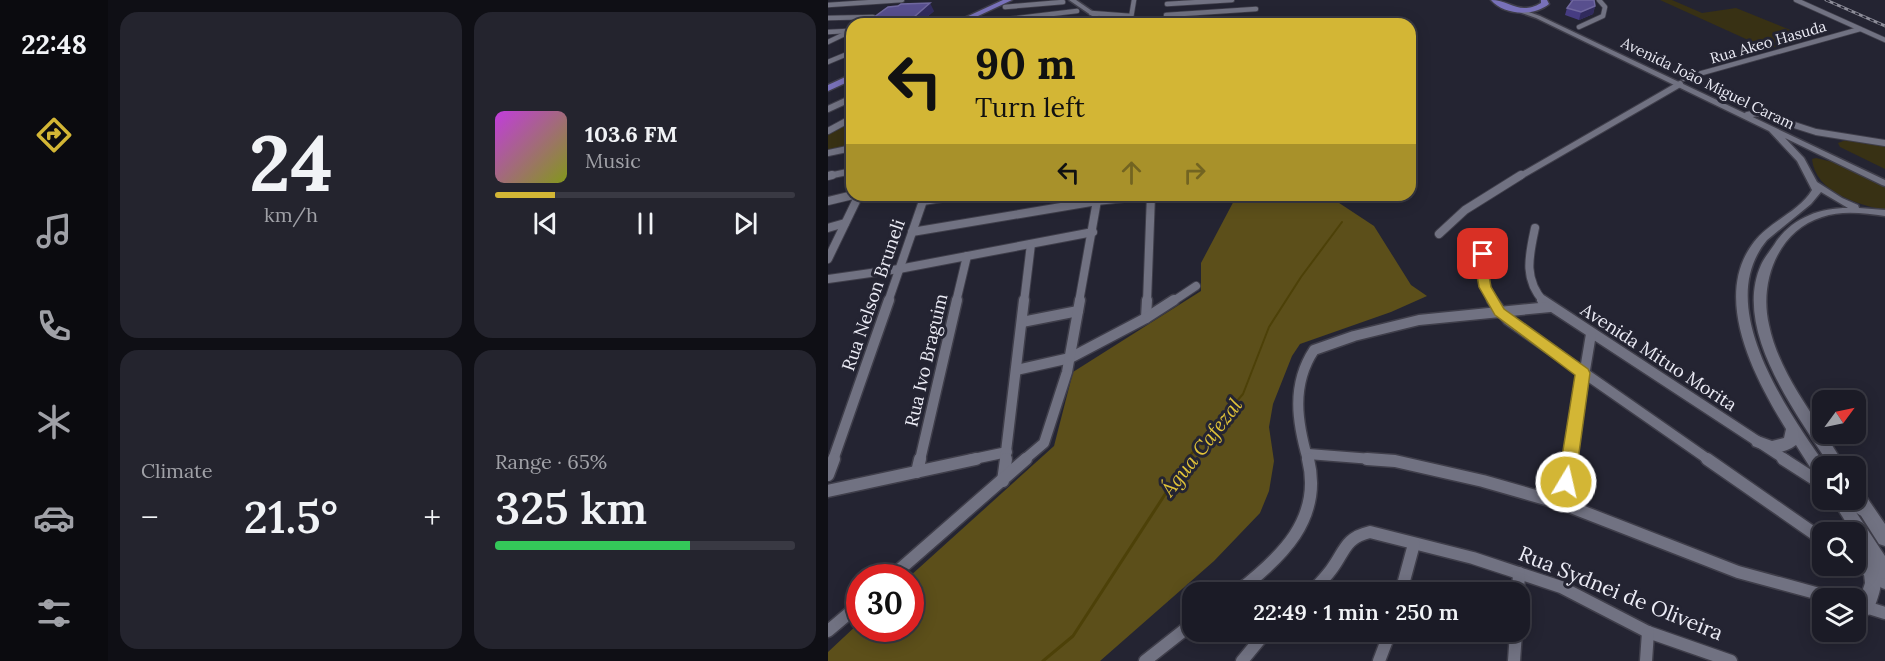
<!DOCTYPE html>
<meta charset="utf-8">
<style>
:root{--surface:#1b1b26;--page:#24242e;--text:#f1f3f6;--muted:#a0a1a7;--line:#393943;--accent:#d3b635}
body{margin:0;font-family:Lora,serif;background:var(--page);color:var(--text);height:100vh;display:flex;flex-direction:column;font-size:22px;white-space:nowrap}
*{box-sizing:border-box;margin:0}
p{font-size:20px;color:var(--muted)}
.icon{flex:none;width:33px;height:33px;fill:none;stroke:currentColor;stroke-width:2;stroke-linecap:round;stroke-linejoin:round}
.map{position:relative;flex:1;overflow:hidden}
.details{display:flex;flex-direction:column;gap:12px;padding:12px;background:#0f0f15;width:720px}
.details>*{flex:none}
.banner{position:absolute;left:18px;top:18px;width:570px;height:183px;border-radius:18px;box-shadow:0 3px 15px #0003,0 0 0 2px var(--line);background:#d3b635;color:#111;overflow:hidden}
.needle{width:39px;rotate:57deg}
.fabs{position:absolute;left:984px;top:390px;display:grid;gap:12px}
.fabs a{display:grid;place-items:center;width:54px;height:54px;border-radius:12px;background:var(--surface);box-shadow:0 3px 15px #0003,0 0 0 2px var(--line);font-size:30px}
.speed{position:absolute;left:18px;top:564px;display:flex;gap:12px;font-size:30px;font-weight:700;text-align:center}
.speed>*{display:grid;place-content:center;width:78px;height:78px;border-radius:50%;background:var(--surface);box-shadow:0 3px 15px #0003,0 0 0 2px var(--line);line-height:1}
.speed .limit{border:9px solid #d22;background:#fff;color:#111}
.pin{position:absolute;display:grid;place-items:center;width:51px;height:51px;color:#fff;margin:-26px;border-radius:12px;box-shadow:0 3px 9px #0006}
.me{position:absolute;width:66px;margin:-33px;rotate:9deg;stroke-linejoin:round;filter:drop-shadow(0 0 4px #0008)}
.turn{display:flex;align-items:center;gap:21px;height:126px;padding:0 30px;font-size:27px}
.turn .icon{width:78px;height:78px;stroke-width:2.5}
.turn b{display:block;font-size:42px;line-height:51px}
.lanes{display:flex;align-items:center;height:57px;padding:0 30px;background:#0003;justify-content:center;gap:30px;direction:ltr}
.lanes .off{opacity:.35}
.big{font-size:45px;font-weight:600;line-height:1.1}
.details .tile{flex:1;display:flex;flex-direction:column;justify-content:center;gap:9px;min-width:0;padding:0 21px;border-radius:18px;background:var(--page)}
.details .dial{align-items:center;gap:0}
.dial b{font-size:78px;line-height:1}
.song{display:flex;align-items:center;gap:18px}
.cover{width:72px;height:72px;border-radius:9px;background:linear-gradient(135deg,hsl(290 70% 55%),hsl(70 70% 35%))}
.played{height:6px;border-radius:3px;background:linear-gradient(90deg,var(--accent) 20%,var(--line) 20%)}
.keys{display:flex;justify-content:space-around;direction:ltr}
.heat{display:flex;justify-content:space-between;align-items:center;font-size:33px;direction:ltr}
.charge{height:9px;border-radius:4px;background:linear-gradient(90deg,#34c759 65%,var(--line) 0)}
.details .tiles{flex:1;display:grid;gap:12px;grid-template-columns:repeat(2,1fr)}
.trip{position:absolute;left:354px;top:582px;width:348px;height:60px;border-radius:18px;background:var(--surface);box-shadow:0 3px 15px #0003,0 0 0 2px var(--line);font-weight:600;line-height:60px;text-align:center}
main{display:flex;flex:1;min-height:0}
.dock{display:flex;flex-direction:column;width:108px;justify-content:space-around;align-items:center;background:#0b0b0f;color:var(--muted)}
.dock .icon{width:42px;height:42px}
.dock .current{color:var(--accent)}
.dock b{font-size:27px;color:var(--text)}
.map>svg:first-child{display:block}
.green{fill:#383114}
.forest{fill:#5c4f1a}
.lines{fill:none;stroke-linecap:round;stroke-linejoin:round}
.stream-far1{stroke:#4d4108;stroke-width:2}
.stream{stroke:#4d4108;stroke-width:3}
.minor-far4-casing{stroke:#3f3e4a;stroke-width:6}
.minor-far3-casing{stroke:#3f3e4a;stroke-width:8}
.minor-far2-casing{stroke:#3f3e4a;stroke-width:10}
.minor-far1-casing{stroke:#3f3e4a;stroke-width:13}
.minor-casing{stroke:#3f3e4a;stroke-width:15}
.tertiary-casing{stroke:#3f3e4a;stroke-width:3}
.primary-casing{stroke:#3f3e4a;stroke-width:3}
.minor-far4{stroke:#717282;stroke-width:4.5}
.minor-far3{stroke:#717282;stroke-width:6}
.minor-far2{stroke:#717282;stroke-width:8}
.minor-far1{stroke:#717282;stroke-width:10}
.minor{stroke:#717282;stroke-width:12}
.tertiary{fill:#717282;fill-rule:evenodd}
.primary{fill:#7871b9;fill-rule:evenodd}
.rail-casing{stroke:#8c8c98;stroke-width:3}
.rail{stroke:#242432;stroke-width:1.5;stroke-dasharray:4;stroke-linecap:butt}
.wall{fill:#463c82}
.shaded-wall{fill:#312b5d}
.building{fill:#584f8e;stroke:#6f679e;stroke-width:1.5}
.route{fill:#d3b635;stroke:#897622;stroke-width:1.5}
.labels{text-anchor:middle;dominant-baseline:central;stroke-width:6;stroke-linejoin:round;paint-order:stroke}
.far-street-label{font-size:15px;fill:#ebebf5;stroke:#242432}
.street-label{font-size:18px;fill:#ebebf5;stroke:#242432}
.water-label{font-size:20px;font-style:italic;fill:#e1c338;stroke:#242432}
.near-street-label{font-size:21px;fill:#ebebf5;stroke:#242432}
</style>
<main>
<nav class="dock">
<b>22:48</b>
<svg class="icon current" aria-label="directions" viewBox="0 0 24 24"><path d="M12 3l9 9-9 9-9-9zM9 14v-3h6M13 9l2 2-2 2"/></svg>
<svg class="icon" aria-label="music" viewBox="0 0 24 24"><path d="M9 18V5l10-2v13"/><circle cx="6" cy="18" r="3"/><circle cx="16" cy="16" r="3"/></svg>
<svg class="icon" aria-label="phone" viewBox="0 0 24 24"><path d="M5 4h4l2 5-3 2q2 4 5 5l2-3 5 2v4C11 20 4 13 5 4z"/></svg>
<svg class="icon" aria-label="climate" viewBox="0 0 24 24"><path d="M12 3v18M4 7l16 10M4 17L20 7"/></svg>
<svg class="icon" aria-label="car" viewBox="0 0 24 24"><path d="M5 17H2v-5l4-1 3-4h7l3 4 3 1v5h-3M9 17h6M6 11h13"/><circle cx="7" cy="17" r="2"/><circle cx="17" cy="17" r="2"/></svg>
<svg class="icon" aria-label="filters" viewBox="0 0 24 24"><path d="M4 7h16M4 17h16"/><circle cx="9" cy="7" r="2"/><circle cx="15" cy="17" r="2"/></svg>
</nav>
<section class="details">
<div class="tiles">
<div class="tile dial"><b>24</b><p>km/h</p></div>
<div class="tile">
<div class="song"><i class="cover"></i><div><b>103.6 FM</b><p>Music</p></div></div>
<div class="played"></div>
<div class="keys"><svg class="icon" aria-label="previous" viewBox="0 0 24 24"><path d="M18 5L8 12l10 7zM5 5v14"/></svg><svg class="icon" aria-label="pause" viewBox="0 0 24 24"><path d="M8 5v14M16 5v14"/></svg><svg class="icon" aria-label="next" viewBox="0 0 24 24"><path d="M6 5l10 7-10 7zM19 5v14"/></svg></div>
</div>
<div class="tile"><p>Climate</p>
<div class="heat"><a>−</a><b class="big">21.5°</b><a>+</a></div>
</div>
<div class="tile"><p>Range · 65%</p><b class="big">325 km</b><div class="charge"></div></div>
</div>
</section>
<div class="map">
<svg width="1057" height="661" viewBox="0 0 1057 661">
<rect width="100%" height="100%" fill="#242432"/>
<!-- green -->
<g class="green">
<polygon points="832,0 844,0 874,13 908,8 982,38 940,49"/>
<polygon points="18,124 24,126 24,146 0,151 0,134"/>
<polygon points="1018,140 1057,145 1057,169 1012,147 1010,143"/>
<path d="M988 158 1009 163 1057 187V210C1030 205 987 192 984 159Z"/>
</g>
<!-- forest -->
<polygon class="forest" points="409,195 499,195 546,226 583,285 599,296 563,312 472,344 464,356 445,404 441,427 446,461 441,491 432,513 386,561 272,661 0,661 0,652 31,623 32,628 82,628 81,577 226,446 245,372 373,291 373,263"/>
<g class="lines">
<!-- stream-far1 -->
<polyline class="stream-far1" points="358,460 415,394 441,327 473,277 514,222"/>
<!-- stream -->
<polyline class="stream" points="215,661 245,636 360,459"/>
<!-- minor-far4 casing -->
<g class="minor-far4-casing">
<g id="minor-far4">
<polyline points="968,0 1057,40"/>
<polyline points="339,4 404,0"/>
<polyline points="0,5 74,0"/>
<polyline points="177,7 235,2"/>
<polyline points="263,13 303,16"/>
<polyline points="338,15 428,9"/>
<polyline points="0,18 45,17"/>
<polyline points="141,24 249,11"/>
<polyline points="231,24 263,21"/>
<polyline points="302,24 306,0"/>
<polyline points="394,24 427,21"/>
<polyline points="751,27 775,16 777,7 771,0"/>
<polyline points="0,32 19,31"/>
<polyline points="0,42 23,31"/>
<polyline points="0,62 24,52"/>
<polyline points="856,78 1032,29"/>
</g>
</g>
<!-- minor-far3 casing -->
<g class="minor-far3-casing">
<g id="minor-far3">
<polyline points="856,78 861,77"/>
<polyline points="0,109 24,98"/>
<polyline points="919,115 929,113 988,132 1057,143"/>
<polyline points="0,131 24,118"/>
<polyline points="0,153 24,148"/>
<polyline points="0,176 24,171"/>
<polyline points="691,177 852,84"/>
</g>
</g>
<!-- minor-far2 casing -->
<g class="minor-far2-casing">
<g id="minor-far2">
<polyline points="0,176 4,175"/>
<polyline points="0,201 25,195"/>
<polyline points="95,201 132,195"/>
<polyline points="0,228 17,223"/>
<path d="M707 228C701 256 695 279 716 302"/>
<polyline points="84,232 269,201 323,195"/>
<polyline points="611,234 637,210 693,175"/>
<polyline points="655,254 656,282 665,302"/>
<polyline points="0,259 31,195"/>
<polyline points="0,279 71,269 265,232"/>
<polyline points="60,302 97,195"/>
<polyline points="128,302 139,256"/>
<polyline points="196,302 203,244"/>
<polyline points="251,302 270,195"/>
<polyline points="319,302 323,195"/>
<polyline points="344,302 368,286"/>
</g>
</g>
<!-- minor-far1 casing -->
<g class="minor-far1-casing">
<g id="minor-far1">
<polyline points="664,300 680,320 881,460"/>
<polyline points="714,300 958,460"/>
<polyline points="318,318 319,300"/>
<polyline points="194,322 250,311"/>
<polyline points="188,370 242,358 318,318 346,300"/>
<polyline points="480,454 557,460"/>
<polyline points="5,460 61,300"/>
<polyline points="92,460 129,300"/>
<polyline points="141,460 179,452"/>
<polyline points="177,460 196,300"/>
<polyline points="196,460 216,443 239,372 252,300"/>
<path d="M480 460C469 422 463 385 486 350L526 336 591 320 722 307"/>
<polyline points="742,460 763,334"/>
</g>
</g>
<!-- minor casing -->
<g class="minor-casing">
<g id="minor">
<polyline points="539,459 567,461 655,481 735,504 910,572 1006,598"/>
<polyline points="879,459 994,539"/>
<polyline points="955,459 994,484"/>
<polyline points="89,472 92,459"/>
<polyline points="0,475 6,459"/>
<polyline points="175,481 178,459"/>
<polyline points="0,491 148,459"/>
<polyline points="1019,500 1035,510"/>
<polyline points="735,504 742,459"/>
<polyline points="1028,562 1057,583"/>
<polyline points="62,578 198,459"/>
<path d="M409 592C453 558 495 519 480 459"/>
<path d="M484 592C490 585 497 578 503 570 517 552 516 538 542 532L645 558 733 587 820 632 903 661"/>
<polyline points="573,592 586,544"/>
<polyline points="690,592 691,573"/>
<polyline points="1028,604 1057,613"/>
<polyline points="0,631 32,604"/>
<polyline points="317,661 364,624"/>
<polyline points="414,661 438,632"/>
<polyline points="551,661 562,632"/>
<polyline points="686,661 688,632"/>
<polyline points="818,661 820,632"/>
</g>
</g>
<!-- tertiary casing -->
<g class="tertiary-casing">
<g id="tertiary">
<polygon points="241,0 248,0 283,24 276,24"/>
<path d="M690 8 712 16 1057 180V186L1054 185 957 138 976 158 989 182 1014 198 1030 205 1031 208 1057 210V216C1036 213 1014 210 994 217 949 231 931 283 941 325 949 364 973 398 994 430V434H997L1017 466H1002C969 414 904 330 933 265 936 258 942 251 946 245 962 219 990 208 1020 208L993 192 983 204 939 240C884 306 960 411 998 466H994V480L989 478 968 445C954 456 940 452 925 446L923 442 925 438 930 436 944 441 956 438 958 429C927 379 883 297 926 242 942 221 971 212 984 190L969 161 941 131 708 18 688 11Z"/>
<polygon points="1028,487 1033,489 1057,524 1057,546 1051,544 1023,500 1028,500"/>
<path d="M1004 500H1020L1057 556V579L1053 578C1054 589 1048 603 1044 613L1038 616 1032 613 1029 607 1037 583 1033 547 1028 539V532H1024Z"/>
</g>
</g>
<!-- primary casing -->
<g class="primary-casing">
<g id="primary">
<polygon points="175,0 184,0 133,24 123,24"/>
<path d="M663 0C682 0 691 16 713 3V0H719L721 4C705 17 676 15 663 0Z"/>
<polygon points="24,74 24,80 0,91 0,85"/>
</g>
</g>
<!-- minor-far4 -->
<use href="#minor-far4" class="minor-far4"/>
<!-- minor-far3 -->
<use href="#minor-far3" class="minor-far3"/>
<!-- minor-far2 -->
<use href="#minor-far2" class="minor-far2"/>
<!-- minor-far1 -->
<use href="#minor-far1" class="minor-far1"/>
<!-- minor -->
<use href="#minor" class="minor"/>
<!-- tertiary -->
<use href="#tertiary" class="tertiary"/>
<!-- primary -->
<use href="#primary" class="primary"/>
<!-- rail casing -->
<g class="rail-casing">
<polyline id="rail" points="998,0 1057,26"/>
</g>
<!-- rail -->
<use href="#rail" class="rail"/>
</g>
<!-- wall -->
<g class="wall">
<polygon points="742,0 766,0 767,6 765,14 751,20 737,15 739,8 743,2"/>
<polygon points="106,11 91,24 48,24 45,18"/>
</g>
<!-- shaded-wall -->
<g class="shaded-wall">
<polygon points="102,3 106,11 91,24 89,24 86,17"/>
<polygon points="767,6 765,14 751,20 753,12"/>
</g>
<!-- building -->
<g class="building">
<polygon points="745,0 766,0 767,6 753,12 739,8"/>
<polygon points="102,3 86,17 45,18 60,7 70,6 73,4"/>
</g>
<!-- route -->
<polygon class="route" points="655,251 661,254 660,270 663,287 676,309 760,369 762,373 747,482 744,487 738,490 732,487 730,482 747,375 667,315 651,287 648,270 649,254"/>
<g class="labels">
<!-- far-street labels -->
<g class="far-street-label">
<text transform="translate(940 42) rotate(-16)">Rua Akeo Hasuda</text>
<text transform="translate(880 83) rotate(26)">Avenida João Miguel Caram</text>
</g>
<!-- street labels -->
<g class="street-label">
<text transform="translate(45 295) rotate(-71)">Rua Nelson Bruneli</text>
<text transform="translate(831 357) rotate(33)">Avenida Mituo Morita</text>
<text transform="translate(98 360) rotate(-77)">Rua Ivo Braguim</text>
</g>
<!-- water labels -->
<g class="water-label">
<text transform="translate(373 447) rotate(-52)">Água Cafezal</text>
</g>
<!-- near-street labels -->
<g class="near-street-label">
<text transform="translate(793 593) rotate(22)">Rua Sydnei de Oliveira</text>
</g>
</g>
</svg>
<div class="fabs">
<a><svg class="needle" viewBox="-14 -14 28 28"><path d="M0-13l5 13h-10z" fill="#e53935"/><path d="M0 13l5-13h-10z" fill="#a0a1a7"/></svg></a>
<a><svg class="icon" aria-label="sound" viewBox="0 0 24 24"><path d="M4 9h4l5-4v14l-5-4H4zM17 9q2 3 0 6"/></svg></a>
<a><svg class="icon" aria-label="search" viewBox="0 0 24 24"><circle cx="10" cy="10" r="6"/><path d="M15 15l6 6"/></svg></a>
<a><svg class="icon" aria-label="layers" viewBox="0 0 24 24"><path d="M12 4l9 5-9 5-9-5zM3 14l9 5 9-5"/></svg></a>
</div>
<div class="speed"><div class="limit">30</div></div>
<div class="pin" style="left:655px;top:254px;background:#d93025"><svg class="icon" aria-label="arrive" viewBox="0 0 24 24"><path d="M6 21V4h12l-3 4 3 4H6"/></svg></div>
<svg class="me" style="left:738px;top:482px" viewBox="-20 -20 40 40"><circle r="17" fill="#d3b635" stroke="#fff" stroke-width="3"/><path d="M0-11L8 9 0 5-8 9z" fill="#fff"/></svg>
<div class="trip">22:49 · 1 min · 250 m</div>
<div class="banner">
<div class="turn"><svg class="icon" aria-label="left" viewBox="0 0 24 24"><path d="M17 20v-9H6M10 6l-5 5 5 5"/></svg><div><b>90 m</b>Turn left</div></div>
<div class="lanes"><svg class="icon" aria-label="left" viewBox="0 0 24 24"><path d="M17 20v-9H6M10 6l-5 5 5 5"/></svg><svg class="icon off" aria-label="ahead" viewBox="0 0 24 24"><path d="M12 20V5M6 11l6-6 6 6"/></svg><svg class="icon off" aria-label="right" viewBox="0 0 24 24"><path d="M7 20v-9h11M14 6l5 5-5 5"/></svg></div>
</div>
</div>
</main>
